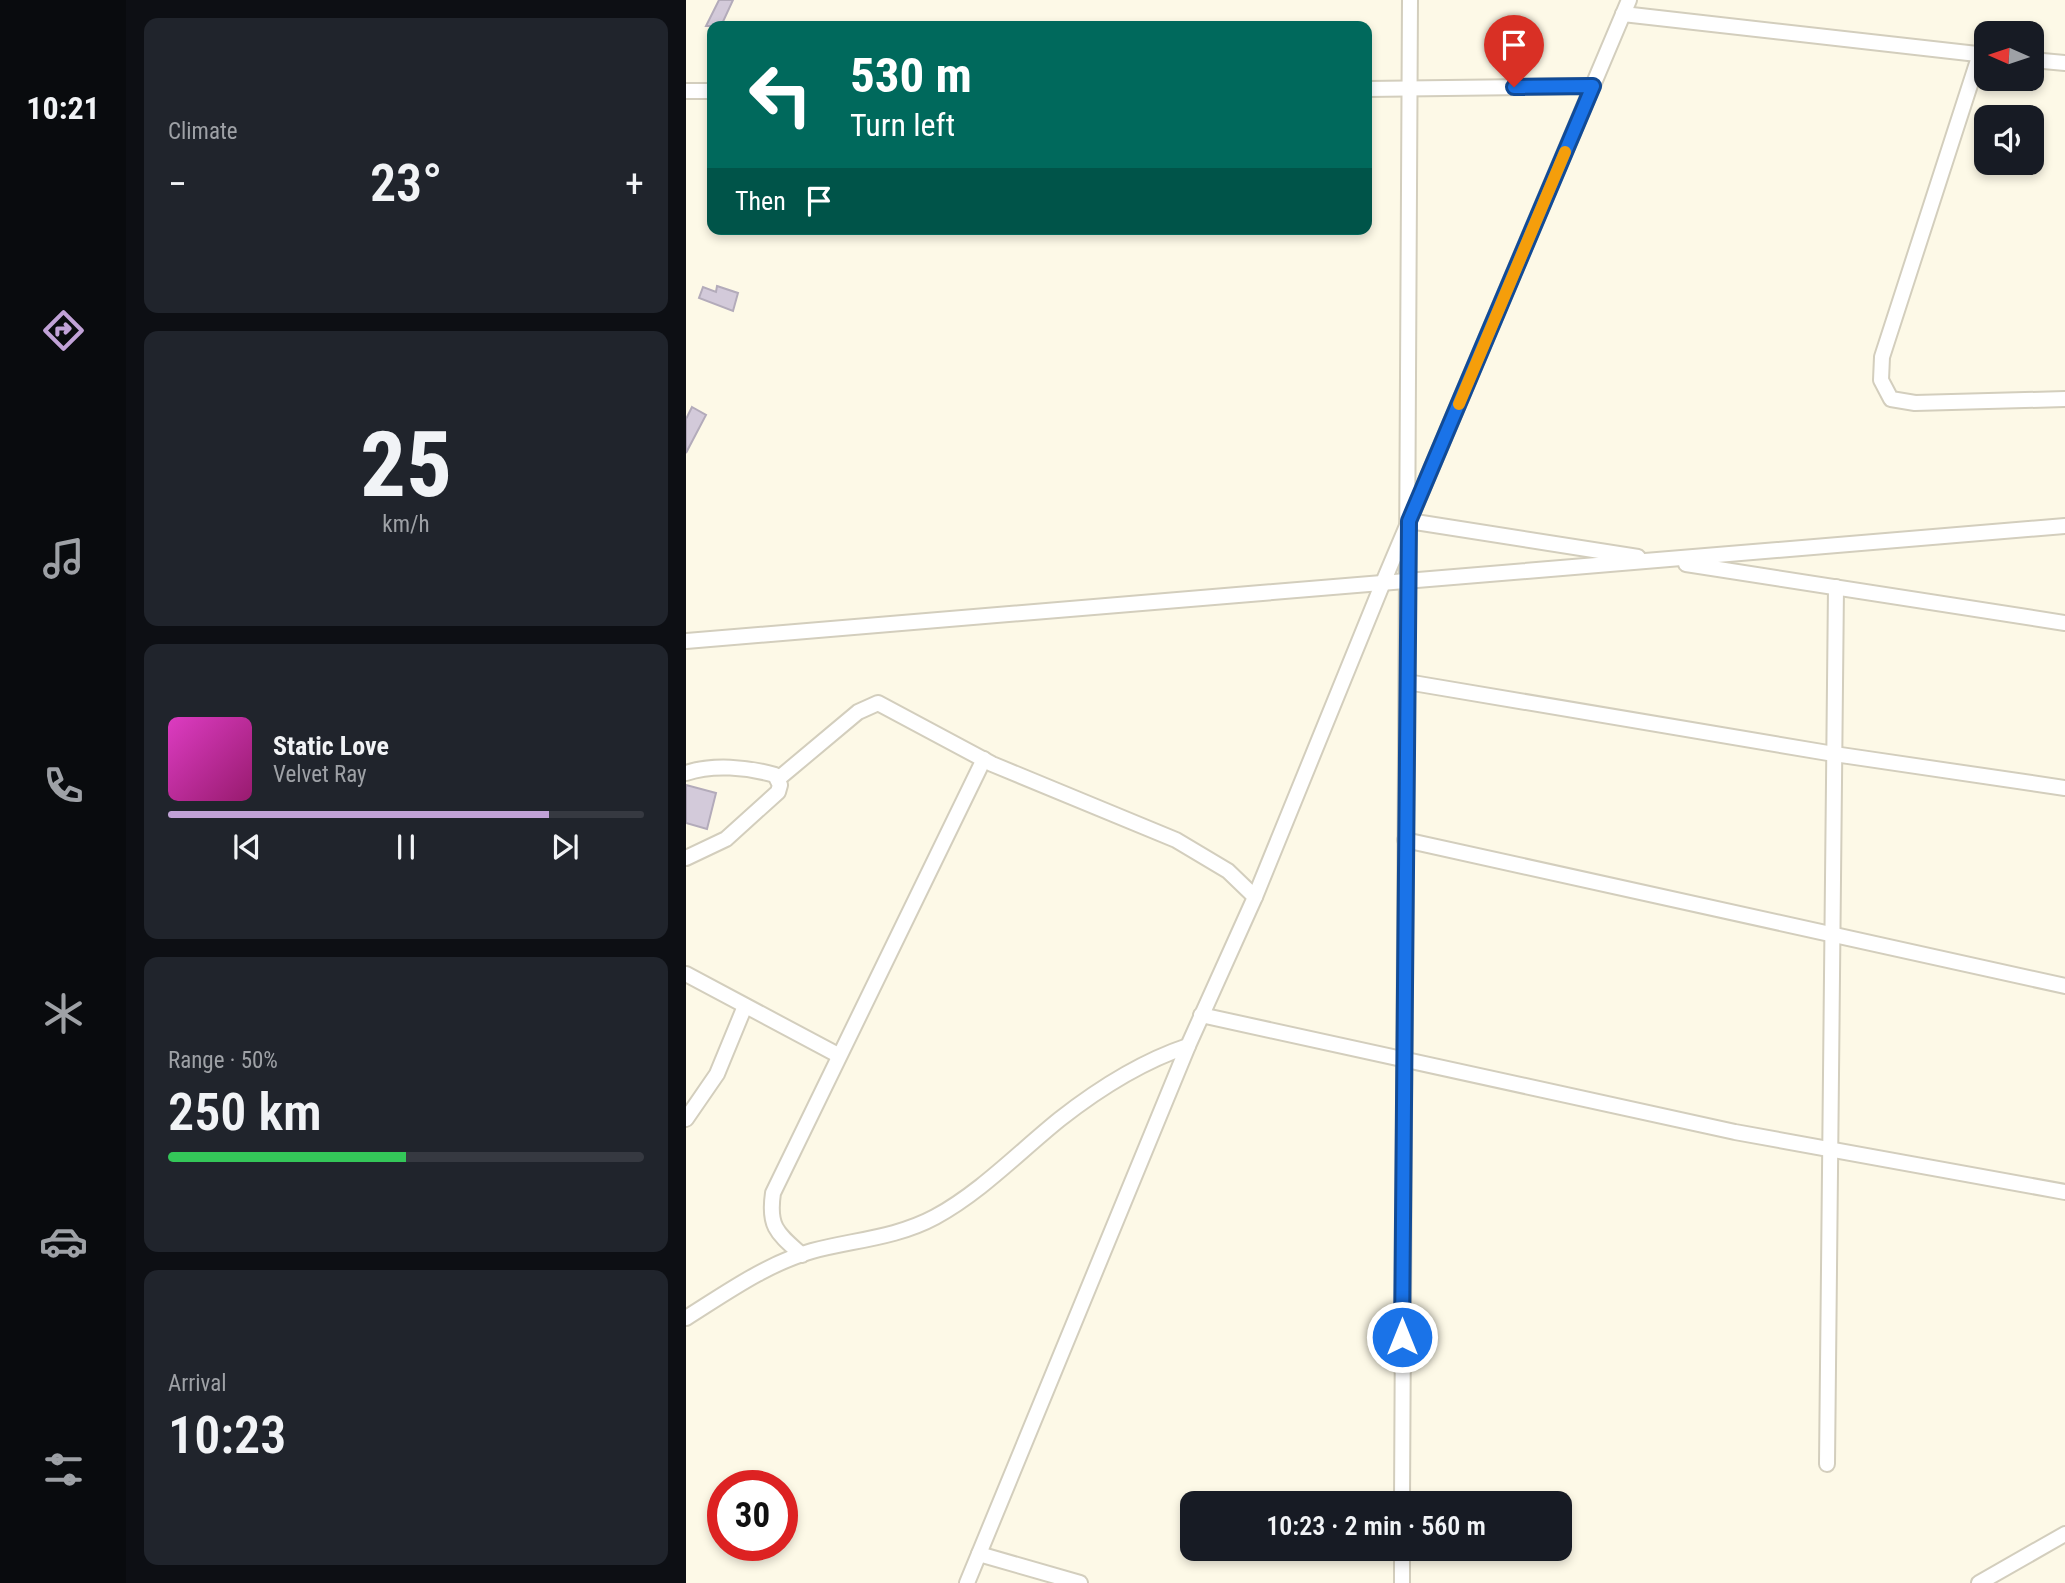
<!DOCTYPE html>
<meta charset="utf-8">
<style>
:root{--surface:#171b24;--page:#20242c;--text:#f1f3f6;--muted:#9ea1a6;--line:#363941;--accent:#c1a2d7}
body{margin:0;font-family:"Roboto Condensed",sans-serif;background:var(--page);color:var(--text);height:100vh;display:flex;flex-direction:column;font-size:26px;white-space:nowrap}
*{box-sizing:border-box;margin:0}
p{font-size:23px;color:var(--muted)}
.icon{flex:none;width:38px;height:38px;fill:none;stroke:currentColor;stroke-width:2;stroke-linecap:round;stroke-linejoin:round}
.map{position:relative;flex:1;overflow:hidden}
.side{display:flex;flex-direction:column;gap:18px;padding:18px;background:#0d0f14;width:560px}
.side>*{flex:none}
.hud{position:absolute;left:21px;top:21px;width:665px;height:214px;border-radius:14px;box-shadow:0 4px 10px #0003;background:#00695c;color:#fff;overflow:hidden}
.needle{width:46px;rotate:273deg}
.buttons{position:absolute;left:1288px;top:21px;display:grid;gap:14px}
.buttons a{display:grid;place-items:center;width:70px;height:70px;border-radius:14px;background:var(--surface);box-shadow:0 4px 10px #0003;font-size:35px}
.speed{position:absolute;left:21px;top:1470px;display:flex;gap:14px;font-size:35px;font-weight:700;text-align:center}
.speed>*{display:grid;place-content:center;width:91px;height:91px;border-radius:50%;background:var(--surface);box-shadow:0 4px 10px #0003;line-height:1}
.speed .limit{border:10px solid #d22;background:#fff;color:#111}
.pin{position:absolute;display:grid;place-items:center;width:60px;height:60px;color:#fff;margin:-72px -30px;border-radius:50% 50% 50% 0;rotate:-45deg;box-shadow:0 0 7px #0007}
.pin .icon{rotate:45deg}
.me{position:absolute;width:77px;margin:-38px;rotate:0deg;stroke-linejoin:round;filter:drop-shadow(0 0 5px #0008)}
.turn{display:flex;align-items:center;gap:24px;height:147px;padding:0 28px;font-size:32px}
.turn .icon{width:91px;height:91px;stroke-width:2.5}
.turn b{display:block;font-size:49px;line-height:60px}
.then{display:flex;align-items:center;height:66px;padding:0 28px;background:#0003;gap:14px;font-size:26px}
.big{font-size:52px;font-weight:600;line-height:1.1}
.side .card{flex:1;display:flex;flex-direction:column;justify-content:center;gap:10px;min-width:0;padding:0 24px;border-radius:14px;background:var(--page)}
.side .dial{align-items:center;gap:0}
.dial b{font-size:91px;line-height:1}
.song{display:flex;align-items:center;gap:21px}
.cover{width:84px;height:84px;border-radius:10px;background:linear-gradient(135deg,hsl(310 70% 55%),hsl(320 70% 35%))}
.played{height:7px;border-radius:4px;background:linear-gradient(90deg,var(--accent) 80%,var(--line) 80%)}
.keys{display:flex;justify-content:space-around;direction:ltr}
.heat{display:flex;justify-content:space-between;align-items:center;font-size:38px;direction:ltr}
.charge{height:10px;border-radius:5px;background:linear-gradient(90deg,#34c759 50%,var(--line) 0)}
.trip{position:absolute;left:494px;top:1491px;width:392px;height:70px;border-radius:14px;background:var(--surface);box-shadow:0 4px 10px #0003;font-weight:600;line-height:70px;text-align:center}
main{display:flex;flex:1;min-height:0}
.menu{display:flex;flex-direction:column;width:126px;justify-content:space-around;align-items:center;background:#090b0e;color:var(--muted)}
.menu .icon{width:49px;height:49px}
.menu .current{color:var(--accent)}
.menu b{font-size:32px;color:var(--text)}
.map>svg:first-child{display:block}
.building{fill:#d3cada;stroke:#b3abba;stroke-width:2}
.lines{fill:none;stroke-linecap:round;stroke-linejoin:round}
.minor-casing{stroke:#d3cebd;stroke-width:18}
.minor{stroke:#fff;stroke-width:14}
.route-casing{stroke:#114b97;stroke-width:18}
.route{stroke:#1a73e8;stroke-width:12}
.slow{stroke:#f59e0b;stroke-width:12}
</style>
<main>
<nav class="menu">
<b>10:21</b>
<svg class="icon current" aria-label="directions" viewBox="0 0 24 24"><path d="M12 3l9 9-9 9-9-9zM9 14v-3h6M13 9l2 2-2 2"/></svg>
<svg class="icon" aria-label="music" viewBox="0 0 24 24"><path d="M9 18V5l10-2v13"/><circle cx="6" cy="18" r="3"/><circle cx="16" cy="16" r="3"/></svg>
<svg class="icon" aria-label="phone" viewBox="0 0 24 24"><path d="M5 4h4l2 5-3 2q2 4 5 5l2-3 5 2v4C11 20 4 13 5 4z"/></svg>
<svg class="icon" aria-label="climate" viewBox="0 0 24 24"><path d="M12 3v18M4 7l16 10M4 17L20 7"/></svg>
<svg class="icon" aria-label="car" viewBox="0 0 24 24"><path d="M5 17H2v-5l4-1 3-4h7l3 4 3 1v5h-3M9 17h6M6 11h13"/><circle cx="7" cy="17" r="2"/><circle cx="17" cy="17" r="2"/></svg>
<svg class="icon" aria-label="filters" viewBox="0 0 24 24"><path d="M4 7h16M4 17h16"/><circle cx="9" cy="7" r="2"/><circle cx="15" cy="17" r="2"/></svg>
</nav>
<section class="side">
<div class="card"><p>Climate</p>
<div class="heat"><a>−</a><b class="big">23°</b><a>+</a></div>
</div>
<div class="card dial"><b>25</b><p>km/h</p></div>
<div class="card">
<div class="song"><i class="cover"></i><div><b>Static Love</b><p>Velvet Ray</p></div></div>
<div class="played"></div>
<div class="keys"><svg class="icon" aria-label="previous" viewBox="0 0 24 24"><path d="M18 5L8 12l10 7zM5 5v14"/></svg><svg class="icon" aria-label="pause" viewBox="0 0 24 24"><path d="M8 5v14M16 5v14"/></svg><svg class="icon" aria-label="next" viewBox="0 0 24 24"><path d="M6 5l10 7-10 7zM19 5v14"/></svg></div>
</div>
<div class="card"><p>Range · 50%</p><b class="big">250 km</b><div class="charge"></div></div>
<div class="card"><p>Arrival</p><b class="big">10:23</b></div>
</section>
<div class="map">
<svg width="1379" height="1583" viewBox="0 0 1379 1583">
<rect width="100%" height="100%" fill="#fdf9e7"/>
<!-- building -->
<g class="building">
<polygon points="33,0 47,0 35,26 20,26"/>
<polygon points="31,286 52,293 47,311 13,298 17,287 30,292"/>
<polygon points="6,407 20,415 0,453 0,419"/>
<polygon points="0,785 30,793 21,829 0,823"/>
</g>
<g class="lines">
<!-- minor casing -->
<g class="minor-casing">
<g id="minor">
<polyline points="937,14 1300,55"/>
<polyline points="1294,54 1196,357 1195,380 1205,399 1229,403 1379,399"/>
<polyline points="1346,60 1379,63"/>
<polyline points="681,89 907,86"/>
<polyline points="0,91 26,91"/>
<polyline points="723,521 952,557"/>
<polyline points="1000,564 1379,623"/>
<polyline points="0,641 1379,526"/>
<polyline points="721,682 1148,754 1379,788"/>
<path d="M0 773C27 764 61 767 89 775L94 785 92 792 40 839 0 858"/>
<polyline points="92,779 172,712 192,703 306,764 490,840 542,871 569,897"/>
<polyline points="719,840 1379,986"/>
<polyline points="0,974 152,1055"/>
<polyline points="515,1015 1049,1132 1379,1192"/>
<polyline points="0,1119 31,1074 59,1006"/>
<path d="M116 1255C91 1233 82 1227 87 1193L298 759"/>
<path d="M0 1318C40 1293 80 1264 126 1251 167 1240 210 1238 249 1217 295 1192 333 1152 374 1119 411 1090 457 1061 502 1046"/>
<polyline points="1141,1464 1150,587"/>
<polyline points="716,1503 724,0"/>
<polyline points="293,1554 394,1583"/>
<polyline points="281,1583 502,1046 569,897 696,585 943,0"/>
<polyline points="716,1583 716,1549"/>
<polyline points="1293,1583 1379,1534"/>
</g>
</g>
<!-- minor -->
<use href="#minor" class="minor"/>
</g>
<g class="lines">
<!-- route casing -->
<g class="route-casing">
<polyline id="route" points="716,1337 723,521 907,86 828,87"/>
</g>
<!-- route -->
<use href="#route" class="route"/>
<!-- slow -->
<polyline class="slow" points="773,404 879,152"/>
</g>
</svg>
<div class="buttons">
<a><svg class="needle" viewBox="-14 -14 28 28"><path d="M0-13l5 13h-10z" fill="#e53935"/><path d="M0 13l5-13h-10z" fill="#9ea1a6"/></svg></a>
<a><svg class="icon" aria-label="sound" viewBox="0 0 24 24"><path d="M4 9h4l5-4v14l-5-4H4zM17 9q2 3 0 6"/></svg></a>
</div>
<div class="speed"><div class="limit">30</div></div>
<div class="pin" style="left:828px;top:87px;background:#d93025"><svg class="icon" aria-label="arrive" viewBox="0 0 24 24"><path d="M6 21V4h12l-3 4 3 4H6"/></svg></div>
<svg class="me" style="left:716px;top:1337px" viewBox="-20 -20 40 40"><circle r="17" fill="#1a73e8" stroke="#fff" stroke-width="3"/><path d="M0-11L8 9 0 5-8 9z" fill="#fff"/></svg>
<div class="trip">10:23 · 2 min · 560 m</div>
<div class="hud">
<div class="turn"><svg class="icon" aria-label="left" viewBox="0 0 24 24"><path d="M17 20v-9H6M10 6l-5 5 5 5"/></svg><div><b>530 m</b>Turn left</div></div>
<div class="then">Then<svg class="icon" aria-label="arrive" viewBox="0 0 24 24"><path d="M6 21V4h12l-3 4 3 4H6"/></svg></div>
</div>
</div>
</main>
